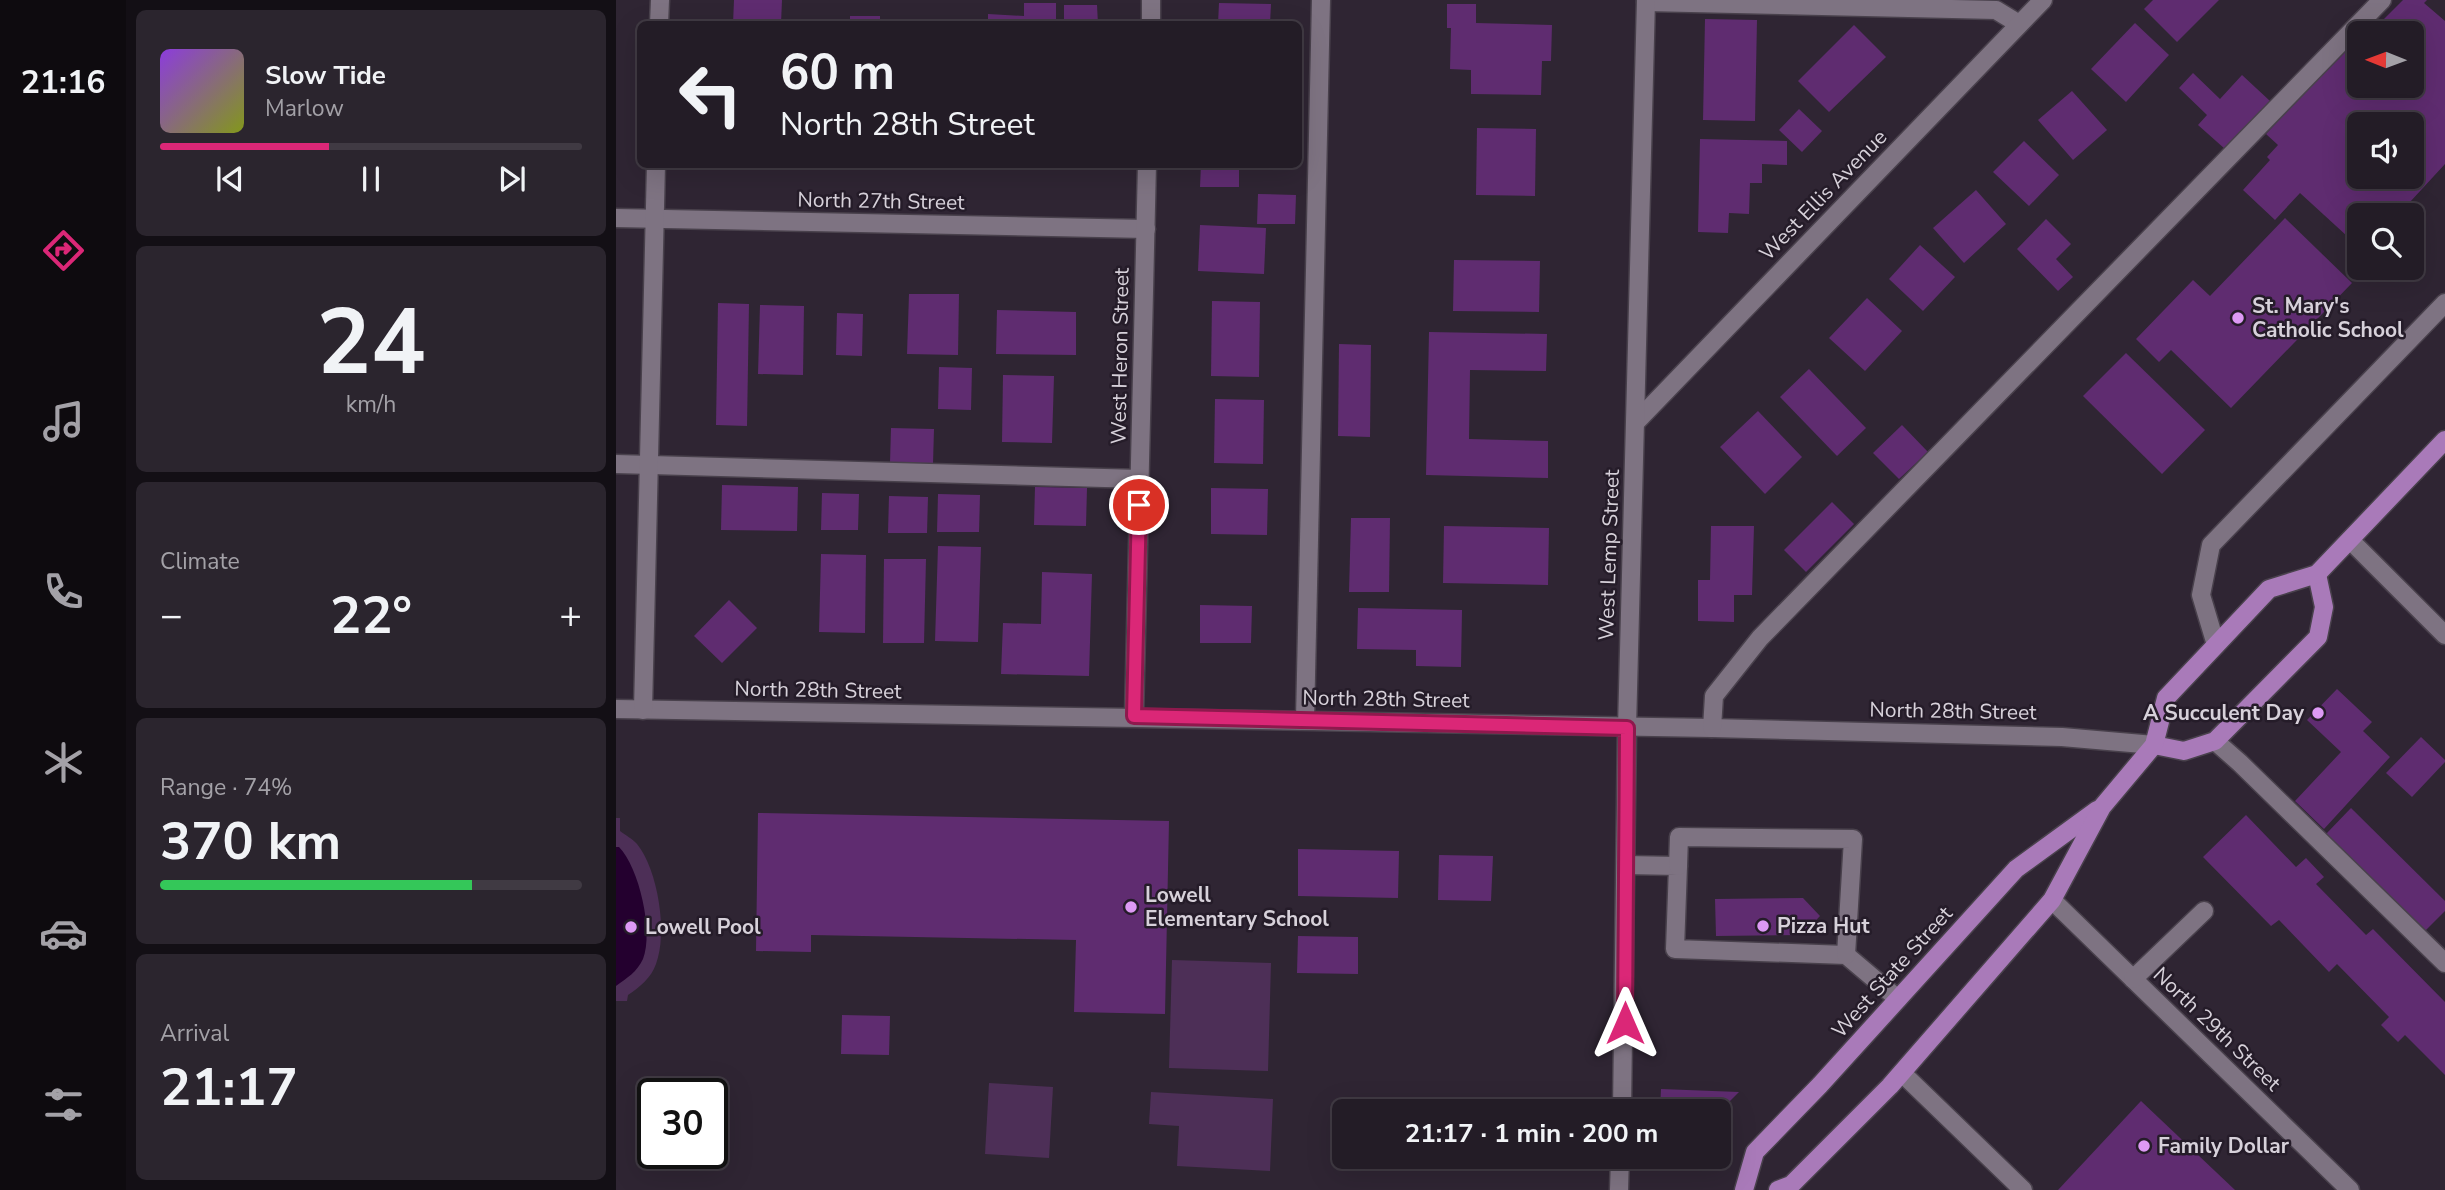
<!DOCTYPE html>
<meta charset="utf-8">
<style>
:root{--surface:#231c26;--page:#2b252e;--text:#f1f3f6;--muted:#a3a1a7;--line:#403a43;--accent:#db2777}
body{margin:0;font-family:"Nunito Sans",sans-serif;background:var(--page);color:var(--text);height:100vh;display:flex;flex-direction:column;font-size:26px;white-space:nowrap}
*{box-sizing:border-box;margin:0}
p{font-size:23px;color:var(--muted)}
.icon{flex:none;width:38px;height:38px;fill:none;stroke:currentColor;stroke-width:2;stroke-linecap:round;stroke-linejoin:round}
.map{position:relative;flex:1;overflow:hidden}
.drawer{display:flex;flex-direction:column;gap:10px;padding:10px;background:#130f15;width:490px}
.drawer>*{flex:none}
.top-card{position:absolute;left:21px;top:21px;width:665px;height:147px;border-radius:10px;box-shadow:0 7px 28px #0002,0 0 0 2px var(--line);background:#231c26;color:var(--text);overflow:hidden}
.needle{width:46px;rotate:271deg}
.buttons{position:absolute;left:1731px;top:21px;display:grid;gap:14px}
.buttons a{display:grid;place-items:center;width:77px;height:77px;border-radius:10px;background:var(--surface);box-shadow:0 7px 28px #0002,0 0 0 2px var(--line);font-size:35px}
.speed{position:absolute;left:21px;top:1078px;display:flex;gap:14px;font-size:35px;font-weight:700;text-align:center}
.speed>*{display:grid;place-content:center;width:91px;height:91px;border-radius:50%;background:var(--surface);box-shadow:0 7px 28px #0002,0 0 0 2px var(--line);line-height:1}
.speed .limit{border:4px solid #111;border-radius:10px;background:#fff;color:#111}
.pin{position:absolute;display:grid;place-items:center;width:60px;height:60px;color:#fff;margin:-30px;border:4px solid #fff;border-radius:50%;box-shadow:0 2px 7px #0007}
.me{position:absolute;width:77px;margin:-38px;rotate:0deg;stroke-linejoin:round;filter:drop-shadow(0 0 5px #0008)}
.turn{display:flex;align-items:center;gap:24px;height:147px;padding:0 28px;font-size:32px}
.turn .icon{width:91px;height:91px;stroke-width:2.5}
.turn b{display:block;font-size:49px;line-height:60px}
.big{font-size:52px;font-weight:700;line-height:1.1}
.drawer .tile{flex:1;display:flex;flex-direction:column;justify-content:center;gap:10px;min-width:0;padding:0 24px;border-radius:10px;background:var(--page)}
.drawer .dial{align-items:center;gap:0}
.dial b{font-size:91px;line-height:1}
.song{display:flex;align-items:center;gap:21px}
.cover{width:84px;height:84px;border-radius:10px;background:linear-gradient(135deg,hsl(270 70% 55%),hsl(70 70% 35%))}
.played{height:7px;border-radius:4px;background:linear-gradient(90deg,var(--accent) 40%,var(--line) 40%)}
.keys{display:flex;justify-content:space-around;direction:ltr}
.heat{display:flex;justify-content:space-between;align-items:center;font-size:38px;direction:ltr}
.charge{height:10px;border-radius:5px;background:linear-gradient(90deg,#34c759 74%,var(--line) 0)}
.trip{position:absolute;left:716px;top:1099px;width:399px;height:70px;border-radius:10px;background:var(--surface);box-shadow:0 7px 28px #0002,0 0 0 2px var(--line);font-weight:700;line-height:70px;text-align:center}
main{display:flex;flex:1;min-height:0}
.tabs{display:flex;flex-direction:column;width:126px;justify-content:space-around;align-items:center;background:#0e0b0f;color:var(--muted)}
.tabs .icon{width:49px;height:49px}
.tabs .active{color:var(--accent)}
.tabs b{font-size:32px;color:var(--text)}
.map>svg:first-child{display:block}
.green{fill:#4d2f57}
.water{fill:#24002f}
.building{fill:#5f2c70;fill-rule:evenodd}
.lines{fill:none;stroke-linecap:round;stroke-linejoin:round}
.minor-casing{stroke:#49414c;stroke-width:21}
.major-casing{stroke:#49414c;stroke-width:21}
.minor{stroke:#7e7382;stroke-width:18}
.major{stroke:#a97ab9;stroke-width:18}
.route-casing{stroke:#8e194d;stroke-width:18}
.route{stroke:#db2777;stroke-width:12}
.poi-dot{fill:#dd99f4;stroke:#251c29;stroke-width:2.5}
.labels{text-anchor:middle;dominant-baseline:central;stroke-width:5;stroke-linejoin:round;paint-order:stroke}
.street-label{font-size:21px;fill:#d7d1da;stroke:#251c29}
.poi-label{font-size:21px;font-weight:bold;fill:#d7d1da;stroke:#251c29;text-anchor:start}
</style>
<main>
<nav class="tabs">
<b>21:16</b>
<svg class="icon active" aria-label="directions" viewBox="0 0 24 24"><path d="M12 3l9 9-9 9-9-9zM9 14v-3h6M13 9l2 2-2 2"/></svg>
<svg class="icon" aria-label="music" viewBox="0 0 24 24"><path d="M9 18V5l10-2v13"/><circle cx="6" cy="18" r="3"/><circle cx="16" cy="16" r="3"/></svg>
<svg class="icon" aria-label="phone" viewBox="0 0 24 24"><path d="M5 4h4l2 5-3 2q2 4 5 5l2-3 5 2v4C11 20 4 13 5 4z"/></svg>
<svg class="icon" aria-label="climate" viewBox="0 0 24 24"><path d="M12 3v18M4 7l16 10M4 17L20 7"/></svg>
<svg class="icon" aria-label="car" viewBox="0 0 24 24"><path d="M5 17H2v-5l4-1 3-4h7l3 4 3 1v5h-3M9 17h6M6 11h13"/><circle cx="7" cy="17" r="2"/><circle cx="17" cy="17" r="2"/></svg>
<svg class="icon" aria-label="filters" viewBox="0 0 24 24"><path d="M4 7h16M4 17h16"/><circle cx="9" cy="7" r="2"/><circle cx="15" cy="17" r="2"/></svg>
</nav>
<section class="drawer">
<div class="tile">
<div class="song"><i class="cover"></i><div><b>Slow Tide</b><p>Marlow</p></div></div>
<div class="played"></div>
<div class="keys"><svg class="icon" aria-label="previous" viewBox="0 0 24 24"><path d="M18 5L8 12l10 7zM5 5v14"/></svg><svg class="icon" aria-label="pause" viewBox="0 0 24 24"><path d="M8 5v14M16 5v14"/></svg><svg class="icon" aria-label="next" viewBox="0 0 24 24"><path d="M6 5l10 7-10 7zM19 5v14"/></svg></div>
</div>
<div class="tile dial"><b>24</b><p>km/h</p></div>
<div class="tile"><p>Climate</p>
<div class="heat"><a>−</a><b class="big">22°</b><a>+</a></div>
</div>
<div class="tile"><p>Range · 74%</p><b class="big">370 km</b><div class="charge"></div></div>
<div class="tile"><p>Arrival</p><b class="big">21:17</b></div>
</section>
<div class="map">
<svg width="1829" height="1190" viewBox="0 0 1829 1190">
<rect width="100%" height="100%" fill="#2f2533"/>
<!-- green -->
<g class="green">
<path d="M0 818H4V831C9 835 17 839 21 844 42 870 52 933 40 964 35 978 24 987 12 995L11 1001H0Z"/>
<polygon points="556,960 655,963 652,1071 553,1068"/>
<polygon points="373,1083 437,1087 433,1158 369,1154"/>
<polygon points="535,1092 657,1099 654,1171 561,1166 563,1126 533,1124"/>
</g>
<!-- water -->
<path class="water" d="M0 847H3C23 867 38 932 27 959 21 972 11 978 0 986Z"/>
<!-- building -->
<g class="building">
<polygon points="118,0 166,0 165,24 117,24"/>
<polygon points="1537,0 1603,0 1561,42 1528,9"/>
<path d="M1787 0H1811L1808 3 1829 21V164L1782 215H1743V247L1684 193 1659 220 1627 190 1654 160 1651 157 1662 145 1650 134 1727 50 1740 63 1743 60V86H1796V33H1754ZM1743 124H1796V177H1743Z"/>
<polygon points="408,3 440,3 440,24 372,24 372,14 408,16"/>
<polygon points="603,3 655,4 654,24 602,24"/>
<polygon points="831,4 860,4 860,23 936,25 935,61 926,61 925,95 855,94 855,70 834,69 835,28 831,28"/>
<polygon points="448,5 481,5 482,24 448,24"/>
<rect x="234" y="16" width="30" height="8"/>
<polygon points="1089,19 1141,20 1139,121 1087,120"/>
<polygon points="1519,23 1553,55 1510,102 1475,69"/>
<polygon points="1238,25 1270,57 1213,112 1182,81"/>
<polygon points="1577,73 1604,99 1626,75 1654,101 1609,149 1582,125 1591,115 1563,88"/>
<polygon points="1456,91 1491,130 1457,160 1422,120"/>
<polygon points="1183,109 1206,131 1186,152 1163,130"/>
<polygon points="861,128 920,129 919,196 860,195"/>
<polygon points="1084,139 1171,141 1171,165 1146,164 1146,183 1134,183 1133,214 1113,213 1112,233 1082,232"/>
<polygon points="1408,141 1443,175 1413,206 1377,172"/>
<polygon points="585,164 623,164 623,187 584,187"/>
<polygon points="1360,190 1390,224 1348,263 1317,228"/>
<polygon points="642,194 680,195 679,224 641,224"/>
<polygon points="1669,218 1736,283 1615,408 1555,350 1543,362 1520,339 1577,280 1594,296"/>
<polygon points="1430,219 1455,244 1440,259 1457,277 1442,291 1401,249"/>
<polygon points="584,225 650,228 648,274 582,271"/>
<polygon points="1304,245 1339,277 1307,311 1273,279"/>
<polygon points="838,260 924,261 923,312 837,311"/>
<polygon points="293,294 343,294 342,355 291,354"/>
<polygon points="1251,298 1286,331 1249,371 1213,338"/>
<polygon points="596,301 644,302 643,377 595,376"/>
<polygon points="102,303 133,304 131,426 100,425"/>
<polygon points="144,305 188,306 187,375 142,374"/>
<polygon points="381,310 460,312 460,355 380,354"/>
<polygon points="221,313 247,314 246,356 220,355"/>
<polygon points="813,332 931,334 930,371 854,370 853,439 932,441 932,478 810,475"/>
<polygon points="723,344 755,345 754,437 722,436"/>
<polygon points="1510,353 1589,430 1546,474 1467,396"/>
<polygon points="323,367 356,368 355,410 322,409"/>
<polygon points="1193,369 1250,428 1221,456 1164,397"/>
<polygon points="387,375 438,376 436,443 386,442"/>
<polygon points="599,399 648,400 647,464 598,463"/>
<polygon points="1142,411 1186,457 1149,494 1104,447"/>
<polygon points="1286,425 1312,452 1283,479 1257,453"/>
<polygon points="275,428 318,429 317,464 274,463"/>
<polygon points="106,485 182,487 181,531 105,530"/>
<polygon points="419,487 471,488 470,526 418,525"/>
<polygon points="595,488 652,489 651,535 595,534"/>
<polygon points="206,493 243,494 242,530 205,530"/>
<polygon points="322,494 364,495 363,532 321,532"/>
<polygon points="273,496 312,497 311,533 272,533"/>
<polygon points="1216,502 1238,524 1190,572 1168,550"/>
<polygon points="735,518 774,518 773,592 733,592"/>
<polygon points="828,526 933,528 932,585 827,583"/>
<polygon points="1095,526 1138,526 1136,595 1118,595 1118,622 1082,621 1082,580 1094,580"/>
<polygon points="322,546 365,547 362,642 319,641"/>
<polygon points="205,554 250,555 249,633 203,632"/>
<polygon points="268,559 310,559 308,643 267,643"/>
<polygon points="426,572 476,574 473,676 385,674 387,623 425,624"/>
<polygon points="113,600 141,628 106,663 78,636"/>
<polygon points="584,605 636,606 635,643 584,643"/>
<polygon points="742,608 846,610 845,667 800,666 800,650 741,649"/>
<polygon points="1721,689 1756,722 1747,731 1774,757 1708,829 1679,801 1725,752 1691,720"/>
<polygon points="1805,737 1829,760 1829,762 1796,797 1770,773"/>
<polygon points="1735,808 1829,901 1829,911 1809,931 1710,834"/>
<polygon points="142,813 553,821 549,1014 458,1012 460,940 195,935 195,952 140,951"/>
<polygon points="1630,815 1680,867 1690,858 1708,877 1700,884 1750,935 1757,929 1829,1002 1829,1075 1789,1035 1782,1042 1765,1025 1773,1017 1721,964 1713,972 1663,920 1655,926 1587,857"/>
<polygon points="682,849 783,851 782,898 682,896"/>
<polygon points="823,855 877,856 875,901 822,900"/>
<polygon points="1187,898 1204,916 1186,935 1100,936 1099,899"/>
<polygon points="682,936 742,937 742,974 681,973"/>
<polygon points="226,1015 274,1016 273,1055 225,1054"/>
<polygon points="1045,1089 1123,1092 1104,1111 1044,1111"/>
<polygon points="1525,1101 1619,1190 1442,1190"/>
</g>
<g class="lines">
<!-- minor casing -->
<g class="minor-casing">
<g id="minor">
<polyline points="1030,2 1380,10 1403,24"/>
<polyline points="43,24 44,0"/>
<polyline points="535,24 535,0"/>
<polyline points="0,218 530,229"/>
<polyline points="1020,422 1427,0"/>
<polyline points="0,464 524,479"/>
<polyline points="1734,540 1829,635"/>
<polyline points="1600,645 1585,595 1595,545 1829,303"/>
<polyline points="0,709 1096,728 1446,737 1538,745"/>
<polyline points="27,710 40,164"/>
<polyline points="518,717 531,164"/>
<polyline points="689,720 705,0"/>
<polyline points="1096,728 1098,696 1144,638 1766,0"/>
<polyline points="1599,741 1624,763 1829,963"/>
<polyline points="1010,865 1062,866 1059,949 1230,955 1282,999"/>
<polyline points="1062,866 1063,837 1237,839 1230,955"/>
<polyline points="1436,900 1734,1190"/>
<polyline points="1517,979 1588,911"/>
<polyline points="1286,1073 1407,1190"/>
<polyline points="1006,1111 1011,728 1030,0"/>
<polyline points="1003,1190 1004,1157"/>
</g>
</g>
<!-- major casing -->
<g class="major-casing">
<g id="major">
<polyline points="1538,745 1568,751 1599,741 1702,637 1708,607 1701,574"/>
<polyline points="1128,1190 1139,1152 1204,1085 1400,869 1481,810"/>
<polyline points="1162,1190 1175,1185 1274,1086 1436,900 1486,807 1538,745 1550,698 1653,589 1701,574 1829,440"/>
</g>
</g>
<!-- minor -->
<use href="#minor" class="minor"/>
<!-- major -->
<use href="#major" class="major"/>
</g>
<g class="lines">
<!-- route casing -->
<g class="route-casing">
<polyline id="route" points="523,505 518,716 1011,728 1009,1023"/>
</g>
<!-- route -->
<use href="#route" class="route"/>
</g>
<!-- markers -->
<g class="poi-dot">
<circle cx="1622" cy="318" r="7"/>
<circle cx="1702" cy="713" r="7"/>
<circle cx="515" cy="907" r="7"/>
<circle cx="1147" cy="926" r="7"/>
<circle cx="15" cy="927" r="7"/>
<circle cx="1528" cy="1146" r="7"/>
</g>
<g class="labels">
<!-- street labels -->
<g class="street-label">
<text transform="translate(1207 195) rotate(-46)">West Ellis Avenue</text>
<text transform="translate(265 201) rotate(1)">North 27th Street</text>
<text transform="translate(504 356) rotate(-89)">West Heron Street</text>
<text transform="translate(993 555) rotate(-88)">West Lemp Street</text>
<text transform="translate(202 690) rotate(1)">North 28th Street</text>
<text transform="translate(770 699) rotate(1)">North 28th Street</text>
<text transform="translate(1337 711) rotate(1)">North 28th Street</text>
<text transform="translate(1276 972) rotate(-48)">West State Street</text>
<text transform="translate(1601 1029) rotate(44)">North 29th Street</text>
</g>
<!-- poi labels -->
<g class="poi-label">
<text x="1636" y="306">St. Mary's<tspan x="1636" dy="24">Catholic School</tspan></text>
<text x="1688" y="713" text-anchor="end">A Succulent Day</text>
<text x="529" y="895">Lowell<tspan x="529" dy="24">Elementary School</tspan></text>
<text x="1161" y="926">Pizza Hut</text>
<text x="29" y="927">Lowell Pool</text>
<text x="1542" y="1146">Family Dollar</text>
</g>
</g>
</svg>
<div class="buttons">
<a><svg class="needle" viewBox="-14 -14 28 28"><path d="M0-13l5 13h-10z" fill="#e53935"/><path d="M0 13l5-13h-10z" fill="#a3a1a7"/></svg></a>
<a><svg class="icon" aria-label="sound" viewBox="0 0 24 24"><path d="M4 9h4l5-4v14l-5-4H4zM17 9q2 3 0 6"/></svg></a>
<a><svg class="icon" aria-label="search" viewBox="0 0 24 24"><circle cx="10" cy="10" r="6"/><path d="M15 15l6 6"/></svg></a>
</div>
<div class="speed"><div class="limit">30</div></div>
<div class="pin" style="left:523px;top:505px;background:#d93025"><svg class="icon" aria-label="arrive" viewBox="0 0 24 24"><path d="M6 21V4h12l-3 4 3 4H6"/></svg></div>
<svg class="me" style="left:1009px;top:1023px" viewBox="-20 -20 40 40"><path d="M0-17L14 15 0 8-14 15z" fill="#db2777" stroke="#fff" stroke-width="4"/></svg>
<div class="trip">21:17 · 1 min · 200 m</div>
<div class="top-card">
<div class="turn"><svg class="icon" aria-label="left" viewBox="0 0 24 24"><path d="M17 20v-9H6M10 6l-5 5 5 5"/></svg><div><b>60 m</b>North 28th Street</div></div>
</div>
</div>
</main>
